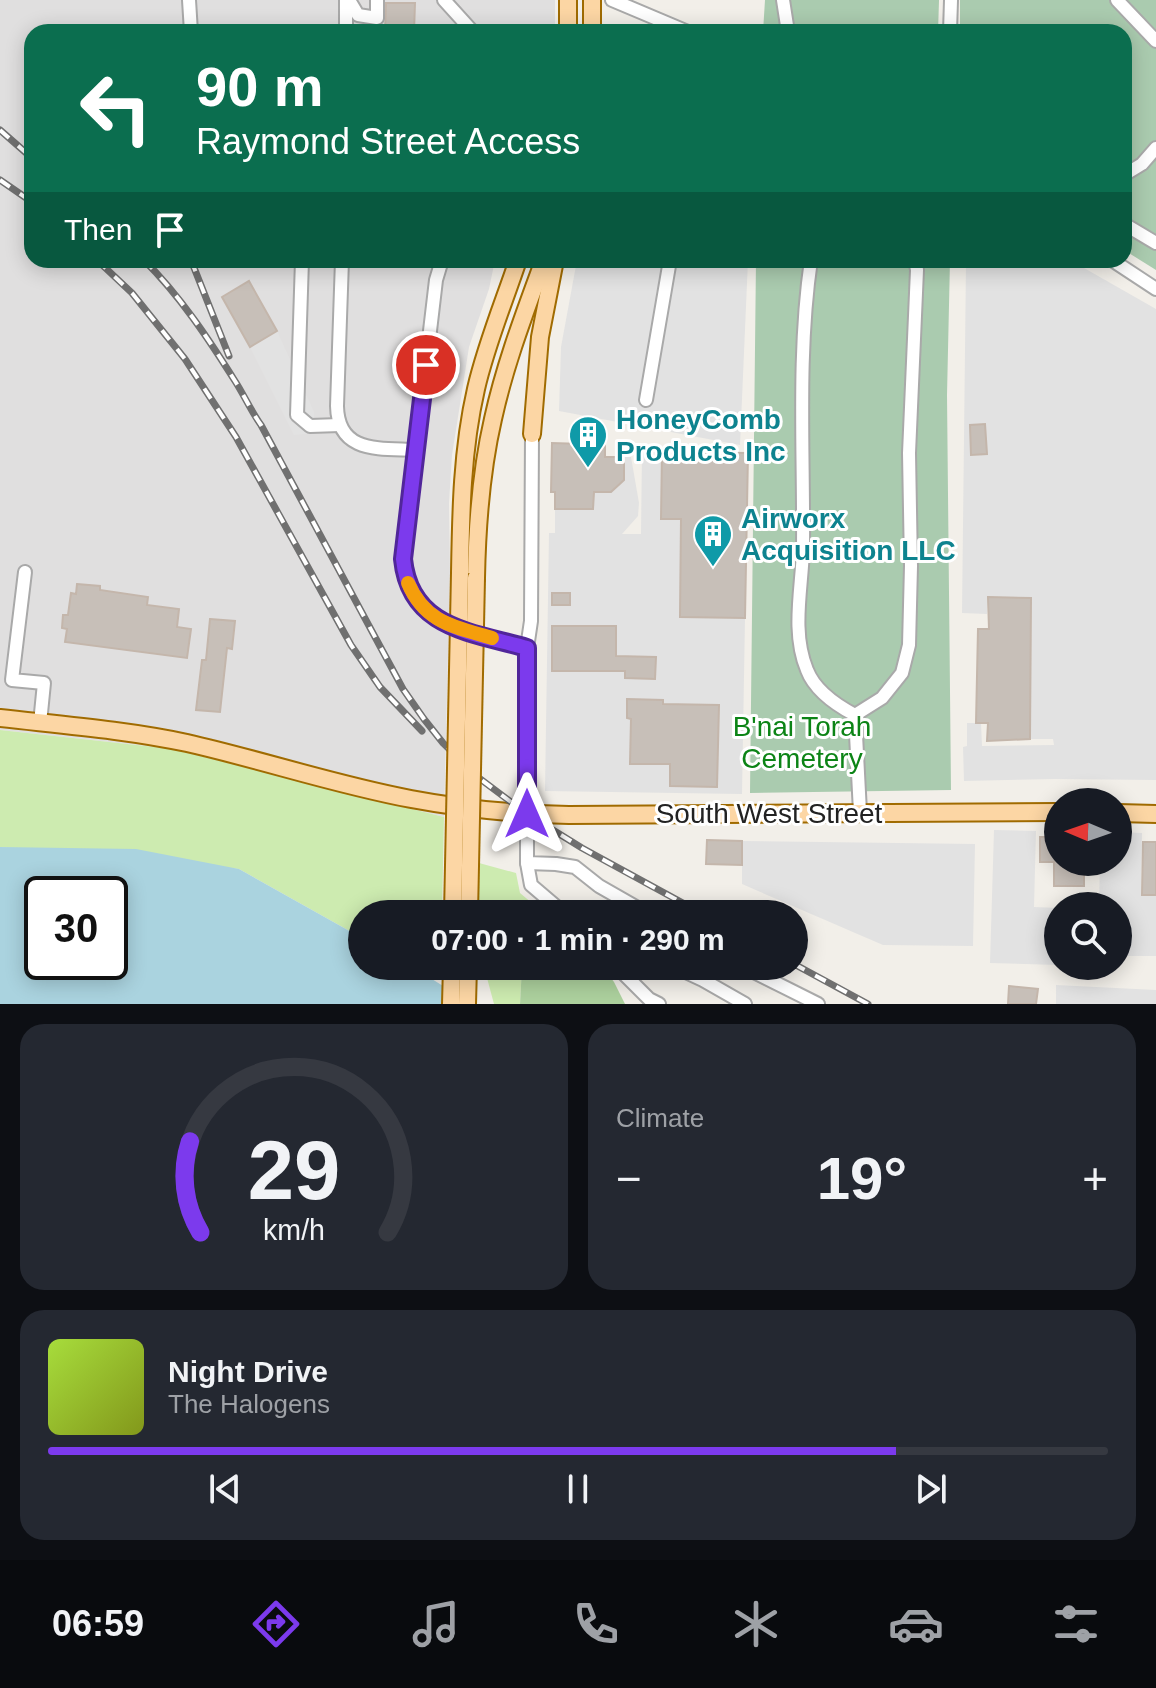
<!DOCTYPE html>
<meta charset="utf-8">
<style>
:root{--surface:#171b24;--page:#242831;--text:#f1f3f6;--muted:#9ea1a6;--line:#363941;--accent:#7c3aed}
body{margin:0;font-family:Helvetica,sans-serif;background:var(--page);color:var(--text);height:100vh;display:flex;flex-direction:column;font-size:30px;white-space:nowrap}
*{box-sizing:border-box;margin:0}
p{font-size:26px;color:var(--muted)}
.icon{flex:none;width:44px;height:44px;fill:none;stroke:currentColor;stroke-width:2;stroke-linecap:round;stroke-linejoin:round}
.map{position:relative;height:1004px;overflow:hidden}
.sheet{display:flex;flex-direction:column;gap:20px;padding:20px;background:#0d0f14;flex:1}
.sheet>*{flex:none}
.banner{position:absolute;left:24px;top:24px;width:1108px;height:244px;border-radius:24px;box-shadow:0 4px 20px #0003;background:#0b6e4f;color:#fff;overflow:hidden}
.needle{width:52px;rotate:272deg}
.controls{position:absolute;left:1044px;top:788px;display:grid;gap:16px}
.controls a{display:grid;place-items:center;width:88px;height:88px;border-radius:50%;background:var(--surface);box-shadow:0 4px 20px #0003;font-size:40px}
.speed{position:absolute;left:24px;top:876px;display:flex;gap:16px;font-size:40px;font-weight:700;text-align:center}
.speed>*{display:grid;place-content:center;width:104px;height:104px;border-radius:50%;background:var(--surface);box-shadow:0 4px 20px #0003;line-height:1}
.speed .limit{border:4px solid #111;border-radius:12px;background:#fff;color:#111}
.pin{position:absolute;display:grid;place-items:center;width:68px;height:68px;color:#fff;margin:-34px;border:4px solid #fff;border-radius:50%;box-shadow:0 2px 8px #0007}
.me{position:absolute;width:88px;margin:-44px;rotate:0deg;stroke-linejoin:round;filter:drop-shadow(0 0 6px #0008)}
.turn{display:flex;align-items:center;gap:28px;height:168px;padding:0 40px;font-size:36px}
.turn .icon{width:104px;height:104px;stroke-width:2.5}
.turn b{display:block;font-size:56px;line-height:68px}
.then{display:flex;align-items:center;height:76px;padding:0 40px;background:#0003;gap:16px;font-size:30px}
.big{font-size:60px;font-weight:800;line-height:1.1}
.sheet .tile{flex:1;display:flex;flex-direction:column;justify-content:center;gap:12px;min-width:0;padding:0 28px;border-radius:24px;background:var(--page)}
.sheet .dial{align-items:center;gap:0}
.dial svg{height:208px;overflow:visible;fill:none;stroke:var(--line);stroke-width:7;stroke-linecap:round;text-anchor:middle}
.dial text{fill:var(--text);stroke:none}
.song{display:flex;align-items:center;gap:24px}
.cover{width:96px;height:96px;border-radius:12px;background:linear-gradient(135deg,hsl(80 70% 55%),hsl(70 70% 35%))}
.played{height:8px;border-radius:4px;background:linear-gradient(90deg,var(--accent) 80%,var(--line) 80%)}
.keys{display:flex;justify-content:space-around;direction:ltr}
.heat{display:flex;justify-content:space-between;align-items:center;font-size:44px;direction:ltr}
.sheet .tiles{flex:1;display:grid;gap:20px;grid-template-columns:1fr 1fr}
.tile:last-child{grid-column:span 2}
.trip{position:absolute;left:348px;top:900px;width:460px;height:80px;border-radius:40px;background:var(--surface);box-shadow:0 4px 20px #0003;font-weight:800;line-height:80px;text-align:center}
.tab-bar{display:flex;height:128px;justify-content:space-around;align-items:center;background:#090b0e;color:var(--muted)}
.tab-bar .icon{width:56px;height:56px}
.tab-bar .selected{color:var(--accent)}
.tab-bar b{font-size:36px;color:var(--text)}
.map>svg:first-child{display:block}
.residential{fill:#e0dfdf}
.grass{fill:#cdebb0}
.forest{fill:#add19e}
.cemetery{fill:#aacbaf}
.parking{fill:#e2e2e2}
.water{fill:#aad3df;fill-rule:evenodd}
.building{fill:#c7bfb8;stroke:#c4b6ab;stroke-width:2}
.lines{fill:none;stroke-linecap:round;stroke-linejoin:round}
.minor-casing{stroke:#a9a9a9;stroke-width:16}
.major-casing{stroke:#a06b00;stroke-width:20}
.minor{stroke:#fff;stroke-width:12}
.major{stroke:#fcd6a4;stroke-width:16}
.rail-casing{stroke:#707070;stroke-width:7}
.rail{stroke:#fff;stroke-width:4;stroke-dasharray:12;stroke-linecap:butt}
.major-bridge-casing{stroke:#a06b00;stroke-width:20;stroke-linecap:butt}
.major-bridge{stroke:#fcd6a4;stroke-width:16}
.route-casing{stroke:#51269a;stroke-width:20}
.route{stroke:#7c3aed;stroke-width:14}
.slow{stroke:#f59e0b;stroke-width:14}
.labels{text-anchor:middle;dominant-baseline:central;stroke-width:6;stroke-linejoin:round;paint-order:stroke}
.culture-label{font-size:28px;font-weight:bold;fill:#0d838f;stroke:#fff;text-anchor:start}
.park-label{font-size:28px;fill:#0c8416;stroke:#fff}
.street-label{font-size:28px;fill:#222;stroke:#fff}
</style>
<div class="map">
<svg width="1156" height="1004" viewBox="0 0 1156 1004">
<rect width="100%" height="100%" fill="#f2efe9"/>
<!-- residential -->
<polygon class="residential" points="0,0 555,0 555,32 32,32 32,260 495,260 489,289 469,347 452,455 449,503 450,573 444,817 173,749 0,730"/>
<!-- grass -->
<g class="grass">
<polygon points="0,730 173,749 444,817 442,914 362,914 362,938 239,869 0,847"/>
<polygon points="479,863 516,873 520,893 539,909 527,914 478,914"/>
<polygon points="486,966 522,966 520,1004 494,1004 487,978"/>
</g>
<!-- forest -->
<polygon class="forest" points="522,966 602,966 614,982 625,1004 520,1004"/>
<!-- cemetery -->
<g class="cemetery">
<polygon points="765,0 939,0 938,32 763,32"/>
<polygon points="960,0 1156,0 1156,270 1124,250 1124,32 960,32"/>
<polygon points="756,260 950,260 947,395 951,790 750,793"/>
</g>
<!-- parking -->
<g class="parking">
<polygon points="577,260 748,260 740,445 559,411 561,347"/>
<polygon points="990,260 1070,260 1156,309 1156,780 1054,779 964,781 963,747 967,746 967,723 981,723 982,746 1054,745 1053,739 1030,739 1031,598 988,597 987,614 962,613 966,263 989,263"/>
<polygon points="277,331 314,412 314,433 294,435 250,347"/>
<polygon points="642,452 662,452 661,519 681,519 680,617 745,618 742,794 545,791 549,533 555,533 555,509 593,509 594,492 611,492 624,480 624,457 631,457 639,503 638,516 622,534 641,534"/>
<polygon points="994,830 1036,831 1034,907 1058,908 1058,965 990,963"/>
<polygon points="1118,832 1142,833 1141,895 1156,896 1156,956 1118,956 1118,906 1099,906 1100,862 1118,862"/>
<polygon points="742,841 975,844 973,946 883,945 742,884"/>
<polygon points="1056,985 1156,990 1156,1004 1056,1004"/>
</g>
<!-- water -->
<path class="water" d="M0 847 136 849 239 869 362 938V966H411L472 1004H0ZM42 894H110V962H42Z"/>
<!-- building -->
<g class="building">
<polygon points="386,3 415,3 414,32 385,32"/>
<polygon points="249,281 277,331 250,347 222,297"/>
<polygon points="985,424 987,454 971,455 970,425"/>
<polygon points="584,440 605,441 605,457 624,457 624,480 611,492 594,492 593,509 555,509 555,492 551,492 552,443 584,444"/>
<polygon points="662,452 748,453 745,618 680,617 681,519 661,519"/>
<polygon points="77,584 100,586 100,590 148,597 147,605 179,609 177,627 191,629 187,658 65,642 67,629 62,628 63,615 68,615 71,593 76,594"/>
<rect x="552" y="593" width="18" height="12"/>
<polygon points="988,597 1031,598 1030,739 987,741 988,723 976,723 978,629 989,629"/>
<polygon points="210,619 235,621 232,649 227,648 220,712 196,710 202,660 206,660"/>
<polygon points="552,626 616,626 616,656 656,657 655,679 625,678 625,671 552,671"/>
<polygon points="627,699 663,700 663,704 719,705 717,787 670,786 670,764 630,764 631,719 627,718"/>
<polygon points="1040,837 1055,837 1055,849 1058,849 1058,862 1084,862 1084,886 1054,886 1054,862 1040,862"/>
<polygon points="707,840 742,841 742,865 706,864"/>
<polygon points="1143,842 1156,842 1156,895 1142,895"/>
<polygon points="1009,986 1038,989 1036,1004 1008,1004"/>
</g>
<g class="lines">
<!-- minor casing -->
<g class="minor-casing">
<g id="minor">
<polyline points="189,0 191,32"/>
<polyline points="349,0 358,15 377,18 377,0"/>
<polyline points="444,0 473,32"/>
<polyline points="612,0 688,32"/>
<polyline points="783,0 788,32"/>
<polyline points="1117,0 1156,41"/>
<polyline points="346,32 346,0"/>
<polyline points="950,32 951,0"/>
<polyline points="1124,175 1142,164 1156,148"/>
<polyline points="1124,224 1156,243"/>
<polyline points="302,260 297,415 310,426 340,425"/>
<path d="M342 260 337 406C338 454 380 448 416 450"/>
<path d="M442 260 436 280 404 551C397 624 475 633 527 648"/>
<path d="M811 260C797 355 804 453 803 549 802 588 791 632 807 670 815 691 836 705 855 715"/>
<polyline points="1112,260 1156,289"/>
<polyline points="646,400 670,260"/>
<polyline points="532,434 531,621 527,648 527,863 556,864 575,867 599,886 648,914"/>
<polyline points="25,572 12,680 44,683 40,723"/>
<polyline points="860,812 855,715 882,698 902,673 909,645 911,566 909,453 917,270 915,260"/>
<polyline points="527,863 531,885 565,914"/>
<polyline points="616,966 649,999 659,1004"/>
<polyline points="673,966 703,980 745,1004"/>
<polyline points="742,966 818,1004"/>
</g>
</g>
<!-- major casing -->
<g class="major-casing">
<g id="major">
<polyline points="568,32 568,0"/>
<polyline points="592,32 592,0"/>
<polyline points="532,434 540,337 555,260"/>
<path d="M460 573C461 511 462 450 476 389 486 345 504 302 518 260"/>
<path d="M476 578C477 525 481 471 493 419 505 364 525 312 544 260"/>
<path d="M0 718C62 725 126 730 187 743 262 760 336 785 411 799 464 809 515 814 569 815L1058 812"/>
<polyline points="1118,813 1156,814"/>
<polyline points="451,1004 452,966"/>
<polyline points="467,1004 468,966"/>
</g>
</g>
<!-- minor -->
<use href="#minor" class="minor"/>
<!-- major -->
<use href="#major" class="major"/>
<!-- rail casing -->
<g class="rail-casing">
<g id="rail">
<polyline points="0,130 32,158"/>
<polyline points="0,180 32,202"/>
<polyline points="97,260 132,293 185,359 236,437 351,645 380,687 422,731"/>
<path d="M144 260C180 296 208 338 235 381 244 395 251 411 261 425L403 689 424 719 443 743 479 778 527 814 582 848 703 914"/>
<polyline points="191,260 229,356"/>
<polyline points="794,964 868,1004"/>
</g>
</g>
<!-- rail -->
<use href="#rail" class="rail"/>
<!-- major-bridge casing -->
<g class="major-bridge-casing">
<g id="major-bridge">
<polyline points="453,914 460,573"/>
<polyline points="469,914 476,578"/>
</g>
</g>
<!-- major-bridge -->
<use href="#major-bridge" class="major-bridge"/>
</g>
<g class="lines">
<!-- route casing -->
<g class="route-casing">
<path id="route" d="M426 365 403 559C410 629 472 632 527 648V814"/>
</g>
<!-- route -->
<use href="#route" class="route"/>
<!-- slow -->
<path class="slow" d="M408 583C425 623 455 627 492 638"/>
</g>
<!-- icons -->
<defs>
<g id="building-pin" transform="scale(2)"><path d="M0 17L-7.5 6A9.5 9.5 0 1 1 7.5 6Z" fill="#0f9aa8" stroke="#fff"/><path d="M-4-6H4V6H1V3H-1V6H-4ZM-2.5-4.3h1.7v1.8h-1.7ZM.8-4.3h1.7v1.8H.8ZM-2.5-1h1.7V.8h-1.7ZM.8-1h1.7V.8H.8Z" fill="#fff"/></g>
</defs>
<g fill-rule="evenodd">
<use href="#building-pin" x="588" y="435"/>
<use href="#building-pin" x="713" y="534"/>
</g>
<g class="labels">
<!-- culture labels -->
<g class="culture-label">
<text x="616" y="419">HoneyComb<tspan x="616" dy="32">Products Inc</tspan></text>
<text x="741" y="518">Airworx<tspan x="741" dy="32">Acquisition LLC</tspan></text>
</g>
<!-- park labels -->
<g class="park-label">
<text x="802" y="726">B'nai Torah<tspan x="802" dy="32">Cemetery</tspan></text>
</g>
<!-- street labels -->
<g class="street-label">
<text x="769" y="813">South West Street</text>
</g>
</g>
</svg>
<div class="controls">
<a><svg class="needle" viewBox="-14 -14 28 28"><path d="M0-13l5 13h-10z" fill="#e53935"/><path d="M0 13l5-13h-10z" fill="#9ea1a6"/></svg></a>
<a><svg class="icon" aria-label="search" viewBox="0 0 24 24"><circle cx="10" cy="10" r="6"/><path d="M15 15l6 6"/></svg></a>
</div>
<div class="speed"><div class="limit">30</div></div>
<div class="pin" style="left:426px;top:365px;background:#d93025"><svg class="icon" aria-label="arrive" viewBox="0 0 24 24"><path d="M6 21V4h12l-3 4 3 4H6"/></svg></div>
<svg class="me" style="left:527px;top:814px" viewBox="-20 -20 40 40"><path d="M0-17L14 15 0 8-14 15z" fill="#7c3aed" stroke="#fff" stroke-width="4"/></svg>
<div class="trip">07:00 · 1 min · 290 m</div>
<div class="banner">
<div class="turn"><svg class="icon" aria-label="left" viewBox="0 0 24 24"><path d="M17 20v-9H6M10 6l-5 5 5 5"/></svg><div><b>90 m</b>Raymond Street Access</div></div>
<div class="then">Then<svg class="icon" aria-label="arrive" viewBox="0 0 24 24"><path d="M6 21V4h12l-3 4 3 4H6"/></svg></div>
</div>
</div>
<section class="sheet">
<div class="tiles">
<div class="tile dial"><svg viewBox="0 0 100 80">
<path d="M14 69A42 42 0 1 1 86 69"/>
<path d="M14 69A42 42 0 0 1 10 34" stroke="#7c3aed"/>
<text x="50" y="56" font-size="32" font-weight="700">29</text>
<text x="50" y="72" font-size="11">km/h</text>
</svg></div>
<div class="tile"><p>Climate</p>
<div class="heat"><a>−</a><b class="big">19°</b><a>+</a></div>
</div>
<div class="tile">
<div class="song"><i class="cover"></i><div><b>Night Drive</b><p>The Halogens</p></div></div>
<div class="played"></div>
<div class="keys"><svg class="icon" aria-label="previous" viewBox="0 0 24 24"><path d="M18 5L8 12l10 7zM5 5v14"/></svg><svg class="icon" aria-label="pause" viewBox="0 0 24 24"><path d="M8 5v14M16 5v14"/></svg><svg class="icon" aria-label="next" viewBox="0 0 24 24"><path d="M6 5l10 7-10 7zM19 5v14"/></svg></div>
</div>
</div>
</section>
<nav class="tab-bar">
<b>06:59</b>
<svg class="icon selected" aria-label="directions" viewBox="0 0 24 24"><path d="M12 3l9 9-9 9-9-9zM9 14v-3h6M13 9l2 2-2 2"/></svg>
<svg class="icon" aria-label="music" viewBox="0 0 24 24"><path d="M9 18V5l10-2v13"/><circle cx="6" cy="18" r="3"/><circle cx="16" cy="16" r="3"/></svg>
<svg class="icon" aria-label="phone" viewBox="0 0 24 24"><path d="M5 4h4l2 5-3 2q2 4 5 5l2-3 5 2v4C11 20 4 13 5 4z"/></svg>
<svg class="icon" aria-label="climate" viewBox="0 0 24 24"><path d="M12 3v18M4 7l16 10M4 17L20 7"/></svg>
<svg class="icon" aria-label="car" viewBox="0 0 24 24"><path d="M5 17H2v-5l4-1 3-4h7l3 4 3 1v5h-3M9 17h6M6 11h13"/><circle cx="7" cy="17" r="2"/><circle cx="17" cy="17" r="2"/></svg>
<svg class="icon" aria-label="filters" viewBox="0 0 24 24"><path d="M4 7h16M4 17h16"/><circle cx="9" cy="7" r="2"/><circle cx="15" cy="17" r="2"/></svg>
</nav>
